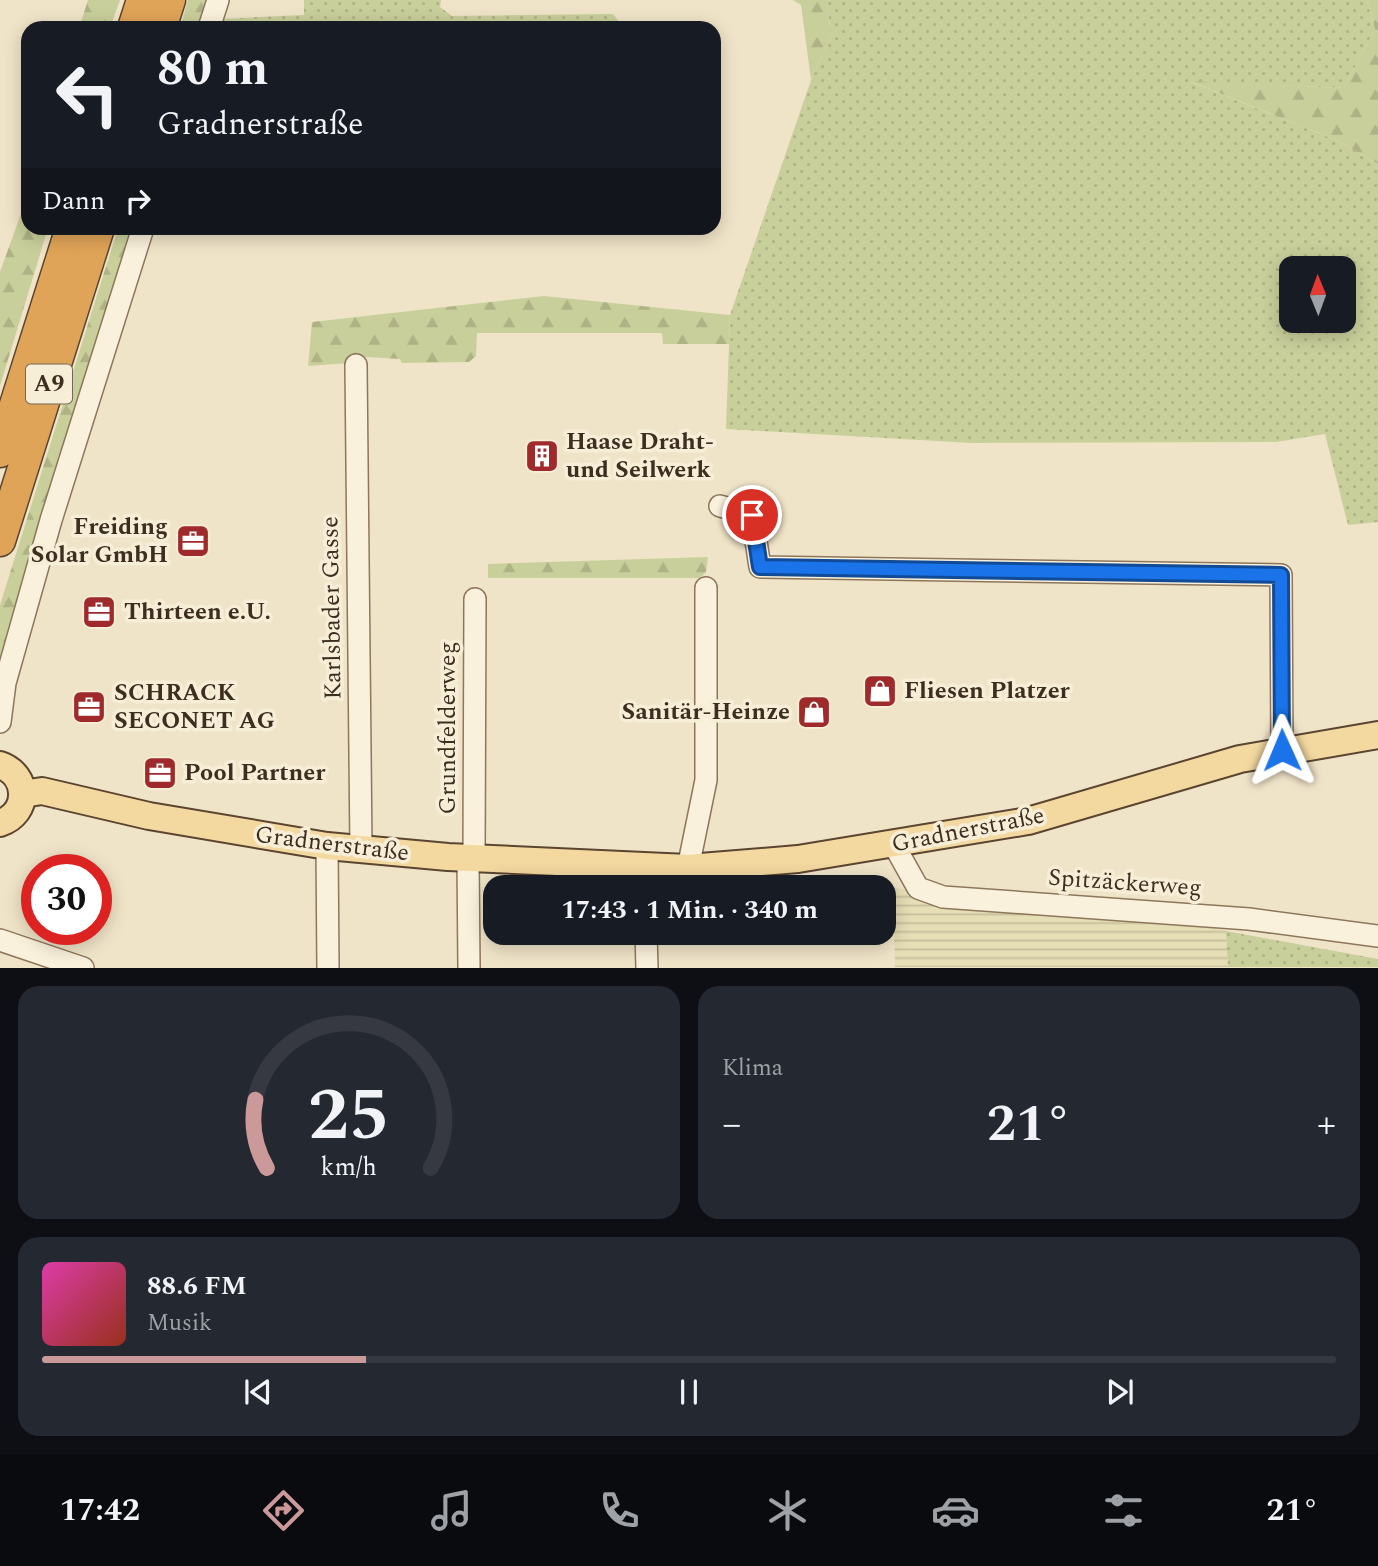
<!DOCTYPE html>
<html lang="de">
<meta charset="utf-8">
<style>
:root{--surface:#171b24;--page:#242831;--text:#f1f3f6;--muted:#9ea1a6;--line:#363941;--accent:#cc999b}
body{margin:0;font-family:Spectral,serif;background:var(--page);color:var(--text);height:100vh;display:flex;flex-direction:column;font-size:26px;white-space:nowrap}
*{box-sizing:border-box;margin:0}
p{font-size:23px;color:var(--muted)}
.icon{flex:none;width:38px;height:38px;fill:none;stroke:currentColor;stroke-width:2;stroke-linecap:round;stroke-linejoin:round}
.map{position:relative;height:968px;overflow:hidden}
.panel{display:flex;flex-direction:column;gap:18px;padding:18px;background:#0d0f14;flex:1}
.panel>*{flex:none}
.banner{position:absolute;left:21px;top:21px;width:700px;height:214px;border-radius:21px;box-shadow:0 4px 18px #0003;background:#171b24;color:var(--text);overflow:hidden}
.needle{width:46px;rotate:359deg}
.fabs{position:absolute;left:1279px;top:256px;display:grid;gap:14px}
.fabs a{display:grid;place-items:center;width:77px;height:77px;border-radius:14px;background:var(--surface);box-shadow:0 4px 18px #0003;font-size:35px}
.speed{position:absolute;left:21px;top:854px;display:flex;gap:14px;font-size:35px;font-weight:700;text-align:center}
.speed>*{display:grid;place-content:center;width:91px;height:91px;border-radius:50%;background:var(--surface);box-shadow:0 4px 18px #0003;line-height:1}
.speed .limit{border:10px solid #d22;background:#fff;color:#111}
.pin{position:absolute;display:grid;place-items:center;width:60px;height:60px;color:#fff;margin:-30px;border:4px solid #fff;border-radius:50%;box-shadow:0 2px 7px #0007}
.me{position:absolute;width:77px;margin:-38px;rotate:359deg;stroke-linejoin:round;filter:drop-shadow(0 0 5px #0008)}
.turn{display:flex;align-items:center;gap:24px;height:147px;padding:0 21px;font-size:32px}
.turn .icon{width:91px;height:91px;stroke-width:2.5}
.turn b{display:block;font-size:49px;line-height:60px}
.then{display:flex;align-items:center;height:66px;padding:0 21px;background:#0003;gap:14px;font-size:26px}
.big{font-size:52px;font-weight:700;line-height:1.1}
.panel .widget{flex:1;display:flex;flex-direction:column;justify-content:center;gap:10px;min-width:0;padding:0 24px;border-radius:21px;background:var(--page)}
.panel .dial{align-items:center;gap:0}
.dial svg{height:182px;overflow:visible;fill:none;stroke:var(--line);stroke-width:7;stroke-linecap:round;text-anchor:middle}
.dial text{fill:var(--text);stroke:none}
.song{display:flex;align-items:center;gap:21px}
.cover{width:84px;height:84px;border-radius:10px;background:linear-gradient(135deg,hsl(320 70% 55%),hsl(10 70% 35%))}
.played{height:7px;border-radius:4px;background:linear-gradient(90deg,var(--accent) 25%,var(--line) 25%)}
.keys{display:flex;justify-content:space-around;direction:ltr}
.heat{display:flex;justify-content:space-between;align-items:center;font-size:38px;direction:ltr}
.panel .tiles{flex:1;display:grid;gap:18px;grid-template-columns:1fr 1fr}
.widget:last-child{grid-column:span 2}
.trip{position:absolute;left:483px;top:875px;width:413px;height:70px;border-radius:21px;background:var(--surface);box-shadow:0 4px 18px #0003;font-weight:700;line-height:70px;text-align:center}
.tabs{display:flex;height:112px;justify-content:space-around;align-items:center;background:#090b0e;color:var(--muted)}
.tabs .icon{width:49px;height:49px}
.tabs .on{color:var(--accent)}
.tabs b{font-size:32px;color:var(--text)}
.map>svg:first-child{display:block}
.farmland{fill:url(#farmland-rules)}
.grass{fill:url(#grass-dots);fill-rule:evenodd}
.forest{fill:url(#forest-firs)}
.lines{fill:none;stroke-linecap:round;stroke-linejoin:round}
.minor-casing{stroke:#8d765c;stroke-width:24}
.major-casing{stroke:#5b4430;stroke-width:30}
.highway-casing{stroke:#5b4430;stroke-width:33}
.minor{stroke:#faf1dc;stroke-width:21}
.major{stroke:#f3d9a0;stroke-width:26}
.highway{stroke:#e0a458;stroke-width:30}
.route-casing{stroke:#114b97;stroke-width:18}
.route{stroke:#1a73e8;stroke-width:12}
.labels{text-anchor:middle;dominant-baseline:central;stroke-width:7;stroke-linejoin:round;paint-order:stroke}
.shield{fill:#f7eed8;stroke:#756857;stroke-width:2}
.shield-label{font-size:23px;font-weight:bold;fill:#3d2e20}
.poi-label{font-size:24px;font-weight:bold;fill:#3d2e20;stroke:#f7eed8;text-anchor:start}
.street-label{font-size:24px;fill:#3d2e20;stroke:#f7eed8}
</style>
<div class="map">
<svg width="1378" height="968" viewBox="0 0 1378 968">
<defs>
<pattern id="farmland-rules" width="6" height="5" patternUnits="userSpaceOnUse" patternTransform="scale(1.75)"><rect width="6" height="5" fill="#e6deb5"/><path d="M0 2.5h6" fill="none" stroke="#c6bf9b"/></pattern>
<pattern id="grass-dots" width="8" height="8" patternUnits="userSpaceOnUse" patternTransform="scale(1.75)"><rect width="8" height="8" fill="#c9cf9b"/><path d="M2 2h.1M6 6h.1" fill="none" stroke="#aeb285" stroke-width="1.8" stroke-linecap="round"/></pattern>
<pattern id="forest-firs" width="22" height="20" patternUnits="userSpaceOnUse" patternTransform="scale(1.75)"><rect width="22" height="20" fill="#c9cf9b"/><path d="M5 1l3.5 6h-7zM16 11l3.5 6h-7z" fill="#aeb285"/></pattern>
</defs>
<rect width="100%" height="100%" fill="#f0e4c8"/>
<!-- farmland -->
<polygon class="farmland" points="893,888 906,890 915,898 1195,923 1226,931 1228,967 895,967"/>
<!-- grass -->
<g class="grass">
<polygon points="304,0 441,0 440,7 452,16 613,14 620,23 617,28 216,28 219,19 304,15"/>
<path d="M827 0H1367L1375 29 1344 88 1191 82 1336 140 1378 164V522L1348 525 1325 434 1276 442 972 443 726 429 730 315 811 80 831 37ZM1292 268H1344V320H1292Z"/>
<polygon points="1226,931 1378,959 1378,967 1228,967"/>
</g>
<!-- forest -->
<g class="forest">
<polygon points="88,0 120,0 110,28 79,28"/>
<polygon points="188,0 211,0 201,28 180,28"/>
<polygon points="793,0 827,0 831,37 811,80 801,5"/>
<polygon points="1367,0 1378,0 1378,164 1336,140 1189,81 1344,88 1375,29"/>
<polygon points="28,194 28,228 48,228 0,386 0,272"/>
<polygon points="118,228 136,228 0,667 0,605"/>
<polygon points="544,296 730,315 729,344 663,344 662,333 477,333 476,356 469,362 402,363 400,359 365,357 361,362 308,366 312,322"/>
<polygon points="708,557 706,572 700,578 488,578 488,564"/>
</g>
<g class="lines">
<!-- minor casing -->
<g class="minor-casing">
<g id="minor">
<polyline points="209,28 218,0"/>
<polyline points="356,365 361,850"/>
<polyline points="720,506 752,515 760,567 1281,575 1282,750"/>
<polyline points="0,722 5,683 51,520 143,228"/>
<polyline points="894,845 918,888 943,897 1249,919 1378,936"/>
<polyline points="327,846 328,968"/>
<polyline points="468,858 469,968"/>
<polyline points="474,858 475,599"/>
<polyline points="645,867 646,887"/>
<polyline points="688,868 706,780 706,588"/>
<polyline points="646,933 647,968"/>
<polyline points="0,940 83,968"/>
</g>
</g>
<!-- major casing -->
<g class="major-casing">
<g id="major">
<path d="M0 765C29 775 30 813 0 823"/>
<polyline points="23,794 42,791 149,816 327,846 448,857 688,868 798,859 1028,821 1240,759 1378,735"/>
</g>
</g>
<!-- highway casing -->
<g class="highway-casing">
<g id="highway">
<polyline points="133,28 142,0"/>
<polyline points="161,28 170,0"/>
<polyline points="0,452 71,228"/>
<polyline points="0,541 99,228"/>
</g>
</g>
<!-- minor -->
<use href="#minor" class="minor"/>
<!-- major -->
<use href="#major" class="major"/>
<!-- highway -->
<use href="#highway" class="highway"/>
</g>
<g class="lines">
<!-- route casing -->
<g class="route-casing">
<polyline id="route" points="752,515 760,567 1281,575 1282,750"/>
</g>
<!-- route -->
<use href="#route" class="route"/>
</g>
<!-- icons -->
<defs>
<g id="building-square" transform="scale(1.75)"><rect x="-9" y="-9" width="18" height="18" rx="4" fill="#9e2a2b" stroke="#f7eed8"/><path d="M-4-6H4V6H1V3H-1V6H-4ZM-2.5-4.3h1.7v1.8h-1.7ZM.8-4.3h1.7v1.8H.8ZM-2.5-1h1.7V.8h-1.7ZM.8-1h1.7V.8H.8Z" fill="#fff"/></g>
<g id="office-square" transform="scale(1.75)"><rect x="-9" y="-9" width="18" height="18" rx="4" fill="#9e2a2b" stroke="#f7eed8"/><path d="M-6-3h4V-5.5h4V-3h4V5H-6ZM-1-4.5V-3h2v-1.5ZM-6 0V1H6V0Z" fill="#fff"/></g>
<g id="shop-square" transform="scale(1.75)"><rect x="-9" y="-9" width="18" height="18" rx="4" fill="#9e2a2b" stroke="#f7eed8"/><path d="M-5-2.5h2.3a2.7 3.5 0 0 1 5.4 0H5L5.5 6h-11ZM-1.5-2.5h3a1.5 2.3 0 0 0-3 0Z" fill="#fff"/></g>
</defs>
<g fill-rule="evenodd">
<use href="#building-square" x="542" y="456"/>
<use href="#office-square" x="193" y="541"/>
<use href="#office-square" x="99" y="612"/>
<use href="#shop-square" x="880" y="691"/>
<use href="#office-square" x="89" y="707"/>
<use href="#shop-square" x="814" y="712"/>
<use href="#office-square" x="160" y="773"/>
</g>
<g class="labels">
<!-- shield labels -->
<rect class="shield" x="26" y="364.5" width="46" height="39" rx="5"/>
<g class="shield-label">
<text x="49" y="384">A9</text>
</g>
<!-- poi labels -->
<g class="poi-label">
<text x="566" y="442">Haase Draht-<tspan x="566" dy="28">und Seilwerk</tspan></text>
<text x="168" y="527" text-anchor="end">Freiding<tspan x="168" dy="28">Solar GmbH</tspan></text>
<text x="124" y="612">Thirteen e.U.</text>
<text x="904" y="691">Fliesen Platzer</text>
<text x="114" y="693">SCHRACK<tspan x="114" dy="28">SECONET AG</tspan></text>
<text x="790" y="712" text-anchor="end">Sanitär-Heinze</text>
<text x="184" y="773">Pool Partner</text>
</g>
<!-- street labels -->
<g class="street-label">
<text transform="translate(332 608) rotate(-91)">Karlsbader Gasse</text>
<text transform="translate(448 728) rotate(-90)">Grundfelderweg</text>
<text transform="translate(968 830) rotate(-11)">Gradnerstraße</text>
<text transform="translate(332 844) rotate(7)">Gradnerstraße</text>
<text transform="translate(1125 883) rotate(4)">Spitzäckerweg</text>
</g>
</g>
</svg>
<div class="fabs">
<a><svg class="needle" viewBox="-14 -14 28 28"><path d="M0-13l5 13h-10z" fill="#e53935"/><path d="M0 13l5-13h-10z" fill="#9ea1a6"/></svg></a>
</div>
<div class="speed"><div class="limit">30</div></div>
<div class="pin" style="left:752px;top:515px;background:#d93025"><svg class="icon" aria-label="arrive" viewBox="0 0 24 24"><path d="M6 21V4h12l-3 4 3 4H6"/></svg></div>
<svg class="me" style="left:1282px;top:750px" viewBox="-20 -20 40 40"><path d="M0-17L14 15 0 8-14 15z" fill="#1a73e8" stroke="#fff" stroke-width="4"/></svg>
<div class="trip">17:43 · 1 Min. · 340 m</div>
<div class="banner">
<div class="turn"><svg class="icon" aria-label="left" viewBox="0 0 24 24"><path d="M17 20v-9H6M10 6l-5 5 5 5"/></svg><div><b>80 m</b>Gradnerstraße</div></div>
<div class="then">Dann<svg class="icon" aria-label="right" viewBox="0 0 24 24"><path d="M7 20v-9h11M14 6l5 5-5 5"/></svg></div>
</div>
</div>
<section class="panel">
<div class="tiles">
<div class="widget dial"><svg viewBox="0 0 100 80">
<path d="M14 69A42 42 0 1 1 86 69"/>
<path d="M14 69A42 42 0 0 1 9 39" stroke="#cc999b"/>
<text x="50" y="56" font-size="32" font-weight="700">25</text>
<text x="50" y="72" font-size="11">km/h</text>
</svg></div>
<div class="widget"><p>Klima</p>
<div class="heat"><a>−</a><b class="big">21°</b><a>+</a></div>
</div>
<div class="widget">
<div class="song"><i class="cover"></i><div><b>88.6 FM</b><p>Musik</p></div></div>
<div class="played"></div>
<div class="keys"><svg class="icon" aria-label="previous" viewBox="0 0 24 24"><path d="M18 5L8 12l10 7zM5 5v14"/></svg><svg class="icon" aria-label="pause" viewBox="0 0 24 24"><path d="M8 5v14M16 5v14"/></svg><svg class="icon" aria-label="next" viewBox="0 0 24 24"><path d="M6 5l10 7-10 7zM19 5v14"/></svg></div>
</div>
</div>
</section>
<nav class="tabs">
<b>17:42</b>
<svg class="icon on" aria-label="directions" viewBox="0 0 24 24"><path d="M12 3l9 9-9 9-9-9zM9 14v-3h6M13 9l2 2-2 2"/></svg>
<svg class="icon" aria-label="music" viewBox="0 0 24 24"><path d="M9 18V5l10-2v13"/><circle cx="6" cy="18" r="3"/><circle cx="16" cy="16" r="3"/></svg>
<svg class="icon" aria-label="phone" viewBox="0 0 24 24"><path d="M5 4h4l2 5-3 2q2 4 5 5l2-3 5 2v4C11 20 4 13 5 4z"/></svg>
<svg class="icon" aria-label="climate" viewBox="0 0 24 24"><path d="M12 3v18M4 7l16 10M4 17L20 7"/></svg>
<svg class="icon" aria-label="car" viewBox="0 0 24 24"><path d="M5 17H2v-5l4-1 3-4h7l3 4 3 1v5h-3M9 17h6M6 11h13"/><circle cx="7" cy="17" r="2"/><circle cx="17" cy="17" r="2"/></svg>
<svg class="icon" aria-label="filters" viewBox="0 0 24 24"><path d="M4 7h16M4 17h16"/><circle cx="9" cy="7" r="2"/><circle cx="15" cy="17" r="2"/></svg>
<b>21°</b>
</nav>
